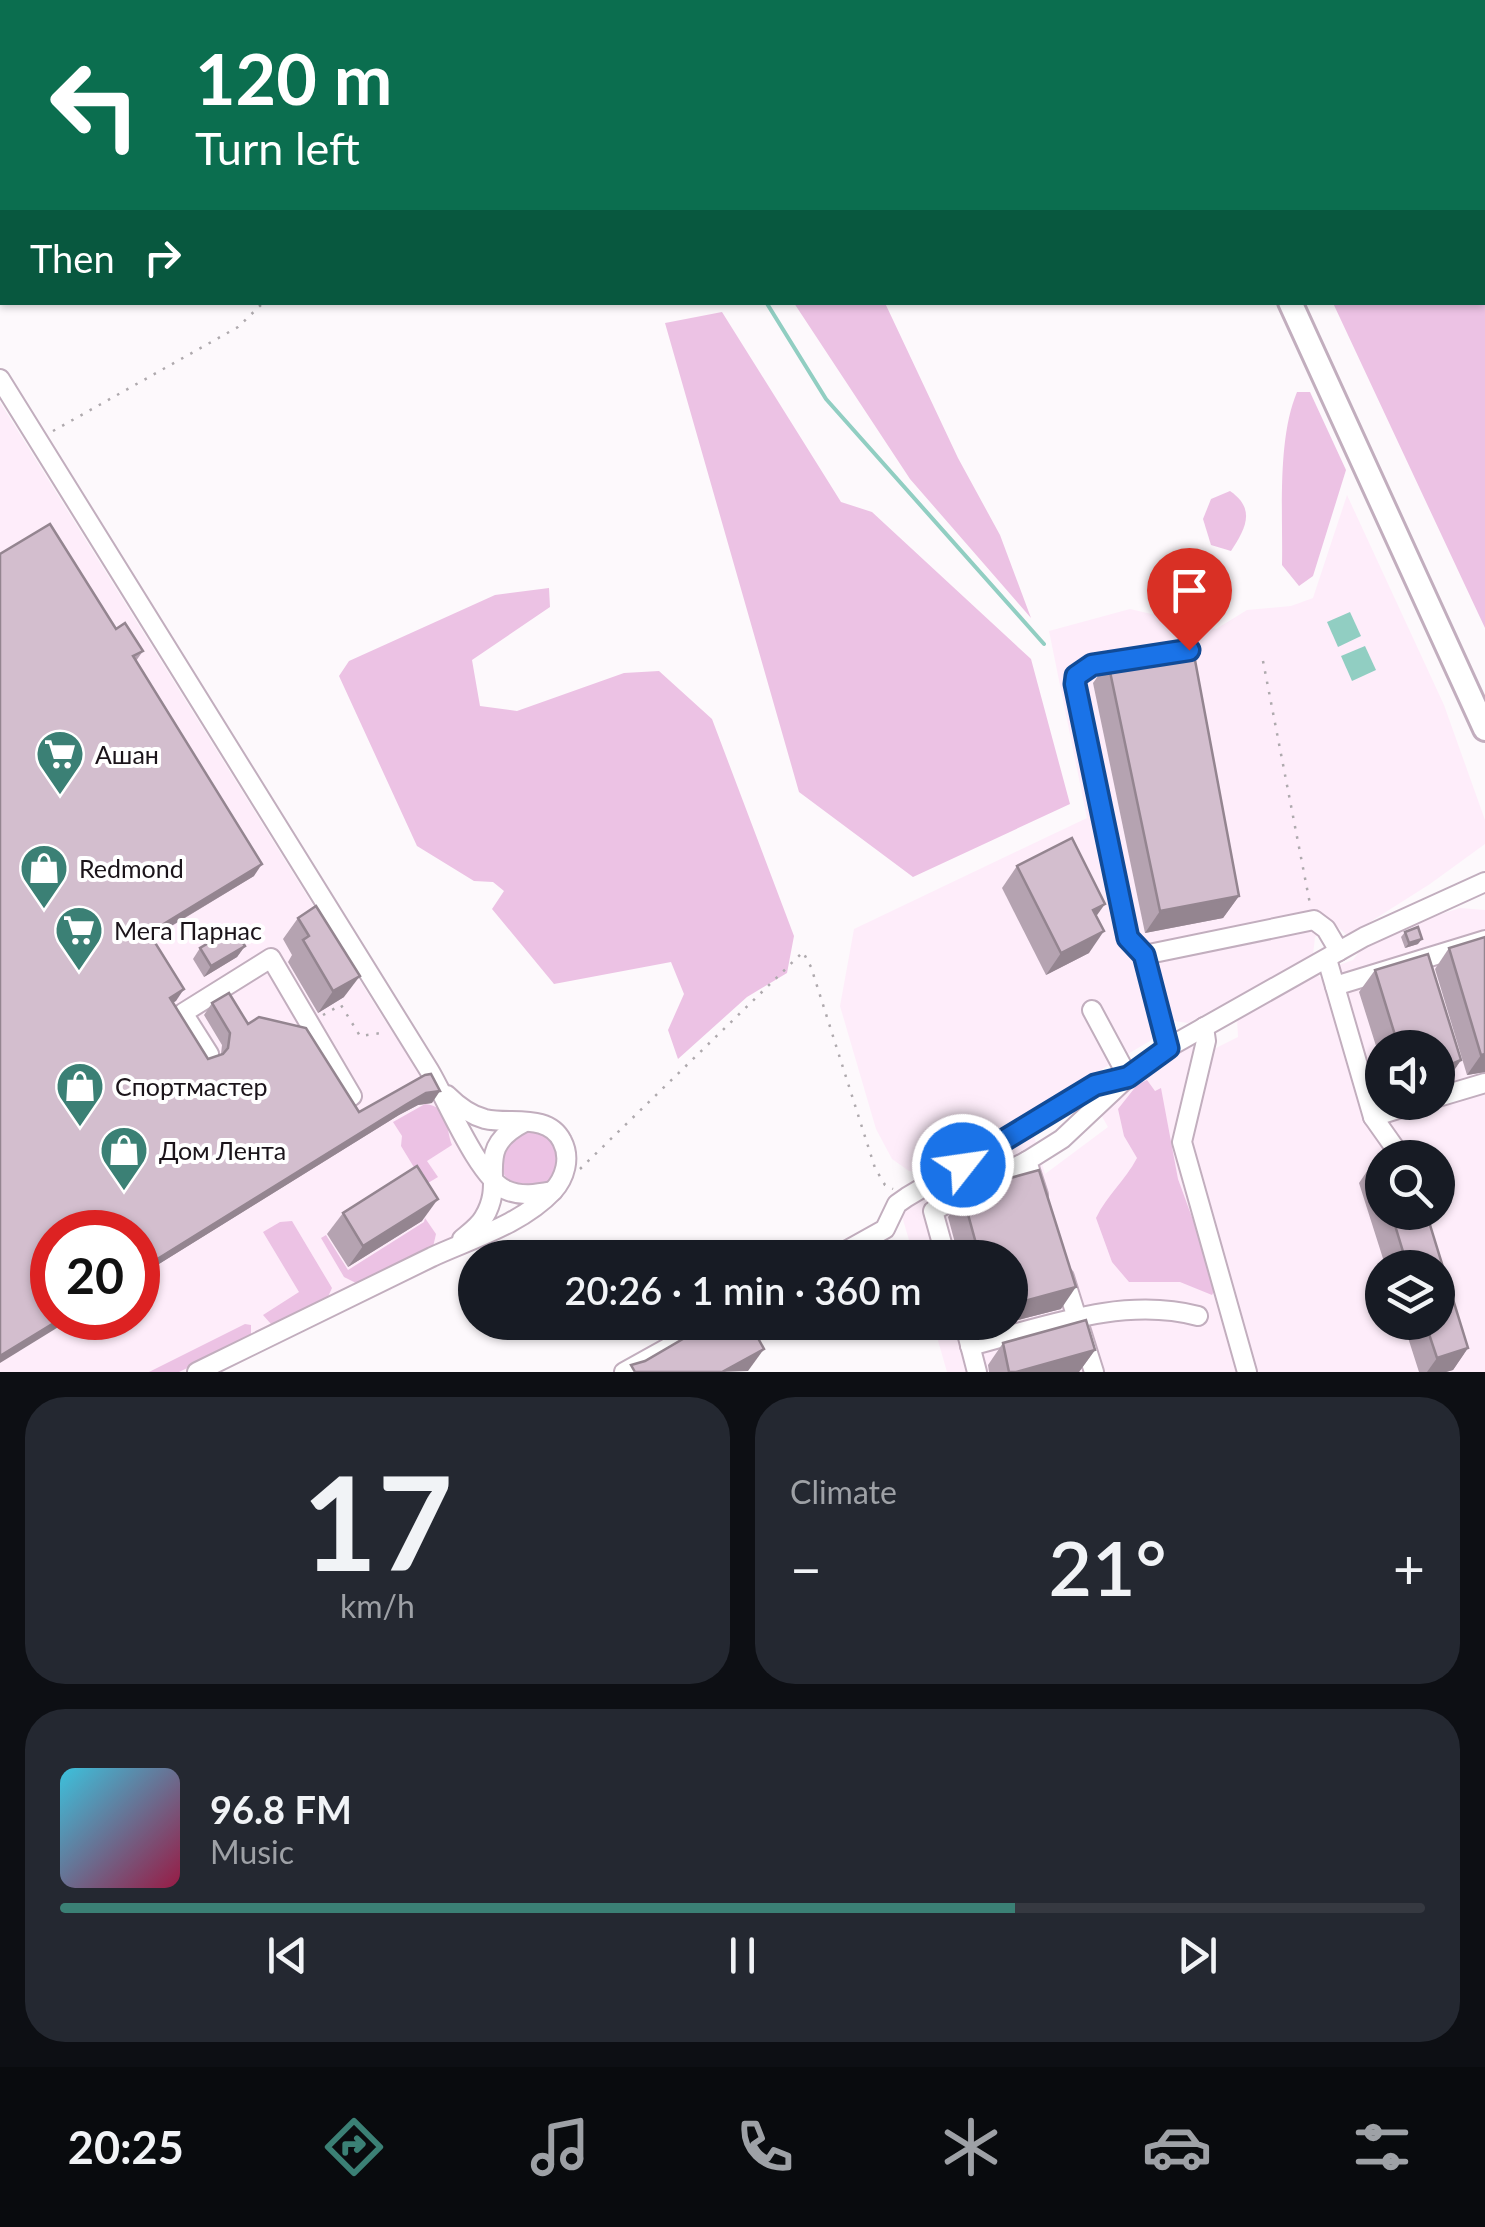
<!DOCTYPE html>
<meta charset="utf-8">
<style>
:root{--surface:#171b24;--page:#242831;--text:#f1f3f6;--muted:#9ea1a6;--line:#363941;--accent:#3b8075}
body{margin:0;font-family:Lato,sans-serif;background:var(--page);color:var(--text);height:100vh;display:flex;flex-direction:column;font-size:38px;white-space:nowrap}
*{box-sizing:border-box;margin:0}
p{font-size:32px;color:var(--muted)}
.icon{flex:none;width:55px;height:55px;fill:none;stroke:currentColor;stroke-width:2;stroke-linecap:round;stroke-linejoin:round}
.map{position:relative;height:1372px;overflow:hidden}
.sheet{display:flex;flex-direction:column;gap:25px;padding:25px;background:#0d0f14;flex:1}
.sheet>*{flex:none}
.guide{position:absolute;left:0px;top:0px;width:1485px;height:305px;box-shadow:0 2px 8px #0004;background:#0b6e4f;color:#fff;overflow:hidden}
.controls{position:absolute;left:1365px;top:1030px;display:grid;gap:20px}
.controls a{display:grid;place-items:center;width:90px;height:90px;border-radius:50%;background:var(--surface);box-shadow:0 2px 8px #0004;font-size:50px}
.speed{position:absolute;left:30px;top:1210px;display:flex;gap:20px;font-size:50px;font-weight:700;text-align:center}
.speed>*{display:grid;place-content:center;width:130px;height:130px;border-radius:50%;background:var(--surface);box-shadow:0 2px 8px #0004;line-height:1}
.speed .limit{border:15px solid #d22;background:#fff;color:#111}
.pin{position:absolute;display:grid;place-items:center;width:85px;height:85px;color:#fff;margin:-102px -42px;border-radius:50% 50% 50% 0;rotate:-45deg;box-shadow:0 0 10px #0007}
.pin .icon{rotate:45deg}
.me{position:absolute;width:110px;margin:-55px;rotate:60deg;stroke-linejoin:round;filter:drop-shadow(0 0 8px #0008)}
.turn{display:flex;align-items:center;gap:35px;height:210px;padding:0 30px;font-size:45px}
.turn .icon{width:130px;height:130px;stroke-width:2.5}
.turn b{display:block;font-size:70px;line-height:85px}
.then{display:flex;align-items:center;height:95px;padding:0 30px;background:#0003;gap:20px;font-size:38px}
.big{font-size:75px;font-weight:600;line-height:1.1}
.sheet .tile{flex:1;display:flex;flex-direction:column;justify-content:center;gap:15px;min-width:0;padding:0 35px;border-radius:40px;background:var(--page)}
.sheet .dial{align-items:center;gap:0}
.dial b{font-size:130px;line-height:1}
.song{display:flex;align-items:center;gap:30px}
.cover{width:120px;height:120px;border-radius:15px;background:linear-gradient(135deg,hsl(190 70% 55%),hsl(340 70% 35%))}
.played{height:10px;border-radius:5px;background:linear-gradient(90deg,var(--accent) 70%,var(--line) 70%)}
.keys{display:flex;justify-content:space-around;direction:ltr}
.heat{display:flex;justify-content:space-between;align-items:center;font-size:55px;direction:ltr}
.sheet .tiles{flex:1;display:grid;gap:25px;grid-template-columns:1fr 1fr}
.tile:last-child{grid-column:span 2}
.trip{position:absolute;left:458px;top:1240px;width:570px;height:100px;border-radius:50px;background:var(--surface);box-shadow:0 2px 8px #0004;font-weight:600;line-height:100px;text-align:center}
.tab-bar{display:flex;height:160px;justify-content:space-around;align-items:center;background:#090b0e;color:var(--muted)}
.tab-bar .icon{width:70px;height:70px}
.tab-bar .selected{color:var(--accent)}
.tab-bar b{font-size:45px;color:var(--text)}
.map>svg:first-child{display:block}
.built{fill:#feedfa;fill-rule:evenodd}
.green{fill:#ecc2e4}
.water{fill:#91cec2}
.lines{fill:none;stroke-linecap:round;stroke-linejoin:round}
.stream{stroke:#91cec2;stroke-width:4}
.minor-casing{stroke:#c2aebe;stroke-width:22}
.major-casing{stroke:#c2aebe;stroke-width:28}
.path{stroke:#aea9ad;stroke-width:2.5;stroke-dasharray:2.5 8;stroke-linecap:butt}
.minor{stroke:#fff;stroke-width:18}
.major{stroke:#fff;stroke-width:22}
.wall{fill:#b5a3b1}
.shaded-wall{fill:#948590}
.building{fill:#d3bece;stroke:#948590;stroke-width:2.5}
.route-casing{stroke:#114b97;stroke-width:25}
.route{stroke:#1a73e8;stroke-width:18}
.labels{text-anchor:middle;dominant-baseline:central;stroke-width:8;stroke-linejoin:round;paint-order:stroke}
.poi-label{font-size:25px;fill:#1b141a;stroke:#fff;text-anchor:start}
</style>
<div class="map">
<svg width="1485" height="1372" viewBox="0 0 1485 1372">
<rect width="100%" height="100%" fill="#fdf9fc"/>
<!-- built -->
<g class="built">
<path d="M0 402 385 1021 454 1124 482 1182 483 1203 475 1219 451 1241 184 1372H0ZM52 1232H138V1318H52Z"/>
<polygon points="1347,495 1444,705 1485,820 1485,844 1430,884 1348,936 1334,924 1315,937 1313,955 1188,1023 1174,1021 1156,1031 1155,1038 928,1172 909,1171 892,1159 876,1129 840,1006 854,929 1087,818 1049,631 1130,609 1216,629 1247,610 1291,606 1313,598"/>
<path d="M1460 908 1485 910V1372H947L933 1323 1010 1322V1258L914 1257 901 1213 1034 1136 1045 1174 1108 1127 1100 1113 1139 1076 1191 1046 1212 1050 1238 1037 1237 1019 1271 998 1318 975 1323 981 1341 973 1339 965 1353 960 1359 952 1416 922ZM1382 1048H1438V1102H1382ZM1382 1158H1438V1212H1382ZM1382 1268H1438V1322H1382Z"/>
</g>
<!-- green -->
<g class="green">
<polygon points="1199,0 1485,0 1485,628 1333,303 1482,302 1482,2"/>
<polygon points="794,303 885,303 958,458 1000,535 1031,618 910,479"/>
<polygon points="722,312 841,502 872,512 1031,659 1070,804 913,877 799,792 665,323"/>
<path d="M1297 392H1310L1346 470 1313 576 1299 586 1282 565C1283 513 1277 440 1297 392Z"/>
<path d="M1230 491C1256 509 1246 528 1231 551L1211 545 1203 519 1211 499Z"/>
<polygon points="549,588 550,607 472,660 480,706 517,711 624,673 659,671 712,719 794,936 787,973 747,997 678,1059 668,1030 684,994 671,962 554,984 492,909 504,891 493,882 474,881 417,846 339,676 349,661 495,595"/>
<path d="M1147 1080 1155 1091 1161 1088 1178 1179 1217 1286 1212 1295 1180 1282H1129L1112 1262 1096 1218C1107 1195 1125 1181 1137 1158L1124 1136 1118 1109 1137 1085Z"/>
<path d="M425 1104C450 1107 445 1126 452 1145L427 1161 438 1177 428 1183 432 1191 429 1192 401 1146 402 1136 393 1122Z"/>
<circle cx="529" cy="1160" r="29"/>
<polygon points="425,1218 436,1234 433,1247 358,1284 344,1277 321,1238 326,1235 348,1270 424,1222"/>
<polygon points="292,1221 332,1288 327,1299 278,1324 271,1324 263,1315 299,1292 263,1232 280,1222"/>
<polygon points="245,1324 251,1325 251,1334 247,1339 179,1372 149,1372"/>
</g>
<!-- water -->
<g class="water">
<polygon points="1281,0 1485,0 1485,15 1483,15 1482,2"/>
<polygon points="1350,612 1361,636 1338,647 1327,622"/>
<polygon points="1365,646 1376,670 1352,681 1341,656"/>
</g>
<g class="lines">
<!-- stream -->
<polyline class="stream" points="766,302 826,399 1044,644"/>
<!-- minor casing -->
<g class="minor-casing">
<g id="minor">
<polyline points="490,0 491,2"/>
<polyline points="570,0 571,2"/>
<polyline points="747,0 751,2"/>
<polyline points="408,2 418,0"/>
<polyline points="0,194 2,195"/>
<polyline points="0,279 2,278"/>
<path d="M0 379 429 1070C446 1098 478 1177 506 1190 522 1197 537 1194 553 1191"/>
<polyline points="1129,659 1092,665 1076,676 1075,684 1128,938 1144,955 1169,1047"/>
<polyline points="1144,955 1314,920 1326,929 1339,951"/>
<polyline points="1327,959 1373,1117 1402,1158"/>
<polyline points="1335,986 1485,940"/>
<polyline points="1204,1027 1206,1041 1182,1142 1247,1372"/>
<polyline points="209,1054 183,1013 271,958 352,1096"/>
<polyline points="1438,1097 1485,1083"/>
<polyline points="1373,1117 1420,1102"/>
<polyline points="1038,1195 1027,1161 1062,1139 1128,1077 1169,1047 1364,937 1485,882"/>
<path d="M462 1239C469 1233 479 1226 484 1217 508 1178 470 1150 525 1122"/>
<polyline points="833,1258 885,1229 897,1204 907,1197 1095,1085 1128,1077 1092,1010"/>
<polyline points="946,1258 933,1211 1027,1161"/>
<polyline points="1064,1277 1094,1372"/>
<polyline points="964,1322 977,1372"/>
<path d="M970 1346C1044 1327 1122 1296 1198 1316"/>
<path d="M197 1372C275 1334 353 1295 432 1257 471 1239 522 1224 553 1191 565 1178 571 1158 562 1141 548 1113 511 1125 485 1119 470 1115 458 1106 447 1095"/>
<polyline points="624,1372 714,1322"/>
</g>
</g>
<!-- major casing -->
<g class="major-casing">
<g id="major">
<polyline points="226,0 229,2"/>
<polyline points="252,0 254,2"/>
<polyline points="1151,0 1152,2"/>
<polyline points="1290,302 1485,729"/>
</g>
</g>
<!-- path -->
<g class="path">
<polyline points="53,431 238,327 264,302"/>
<polyline points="1263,661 1310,904"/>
<polyline points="323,1015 341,1005 360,1036 381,1033"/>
<polyline points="580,1169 803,952 811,967 875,1168 885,1185 893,1189"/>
</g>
<!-- minor -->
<use href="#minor" class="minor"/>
<!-- major -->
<use href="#major" class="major"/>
</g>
<!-- wall -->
<g class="wall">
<polygon points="116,629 143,651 136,661 254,876 152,938 184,989 173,1002 208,1059 221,1054 222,1045 204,1015 212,1003 248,1024 359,1112 425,1075 432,1103 418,1105 399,1115 138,1277 138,1232"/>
<polygon points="1108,662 1239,896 1223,918 1145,933 1093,683"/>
<polygon points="1017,866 1097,916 1089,953 1046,975 1002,888"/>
<polygon points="298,918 344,997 318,1013 288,962 292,955 283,939"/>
<polygon points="1405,932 1418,944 1405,948 1401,937"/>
<polygon points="1485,937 1485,1072 1467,1075 1435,969 1449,948"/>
<polygon points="245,946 237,957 204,977 193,959 200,948"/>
<polygon points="1375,970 1461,1060 1446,1082 1438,1048 1382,1048 1382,1065 1359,992"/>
<polygon points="1382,1158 1382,1212 1426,1212 1468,1348 1453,1370 1446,1372 1419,1372 1403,1322 1438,1322 1438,1268 1386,1268 1359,1183 1374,1161"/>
<polygon points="963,1196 1061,1309 1010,1322 1010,1258 959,1258 948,1217"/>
<polygon points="343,1213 422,1221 348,1267 327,1234"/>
<polygon points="977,1322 1009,1322 979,1331"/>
<polygon points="1003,1343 1095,1350 1079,1372 989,1372 988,1365"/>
</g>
<!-- shaded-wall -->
<g class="shaded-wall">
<polygon points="262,864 254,876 141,944 149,933"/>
<polygon points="1239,896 1223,918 1145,933 1160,911"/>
<polygon points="1105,904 1090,925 1093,910"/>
<polygon points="1104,931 1089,953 1046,975 1061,953"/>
<polygon points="1422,939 1418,944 1405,948 1409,943"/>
<polygon points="245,946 237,957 204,977 211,966"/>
<polygon points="360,976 344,997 318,1013 333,991"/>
<polygon points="184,989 176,1001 162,1010 170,998"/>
<polygon points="1485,1054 1485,1072 1467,1075 1481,1055"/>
<polygon points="1461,1060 1446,1082 1438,1085 1438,1069"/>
<polygon points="440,1091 432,1103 418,1105 399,1115 138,1277 138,1271 426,1093"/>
<polygon points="438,1199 422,1221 348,1267 363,1246"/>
<polygon points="1076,1287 1061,1309 1010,1322 1010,1305"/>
<polygon points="62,1318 73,1318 0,1363 0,1356"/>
<polygon points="985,1322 1009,1322 979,1331"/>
<polygon points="1468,1348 1453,1370 1446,1372 1427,1372 1437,1358"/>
<polygon points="764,1349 748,1371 722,1372"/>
<polygon points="1095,1350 1079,1372 1016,1372"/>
</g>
<!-- building -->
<g class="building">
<polygon points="628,0 701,0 701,2 619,2"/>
<polygon points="852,0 869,0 870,2 852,2"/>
<polygon points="50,524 116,629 125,623 143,651 133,656 262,864 149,933 184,989 170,998 208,1059 223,1054 228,1048 230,1033 212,1003 229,993 248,1024 259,1017 306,1028 359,1112 425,1075 431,1074 440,1091 426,1093 407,1104 138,1271 138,1232 52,1232 52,1318 62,1318 0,1356 0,554"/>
<polygon points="1192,644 1239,896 1160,911 1108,662"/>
<polygon points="1072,838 1105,904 1093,910 1104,931 1061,953 1017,866"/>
<polygon points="316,906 360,976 333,991 303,940 309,936 298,918"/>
<polygon points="1418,927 1422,939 1409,943 1405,932"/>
<polygon points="234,928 245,946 211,966 200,948"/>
<polygon points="1485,937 1485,1054 1481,1055 1449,948"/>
<polygon points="1428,954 1461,1060 1440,1069 1438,1069 1438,1048 1399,1048 1375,970"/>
<polygon points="1406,1151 1408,1158 1386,1158"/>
<polygon points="1382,1158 1382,1187 1374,1161"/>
<polygon points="417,1166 438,1199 363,1246 343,1213"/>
<polygon points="1039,1170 1076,1287 1010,1305 1010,1258 980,1258 963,1196 978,1187"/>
<polygon points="1391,1212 1426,1212 1468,1348 1437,1358 1425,1322 1438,1322 1438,1268 1408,1268"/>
<polygon points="1086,1320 1095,1350 1016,1372 1009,1372 1003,1343"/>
<polygon points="712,1322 749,1322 764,1349 722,1372 635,1372 631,1365 645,1361"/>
</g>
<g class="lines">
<!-- route casing -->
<g class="route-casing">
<polyline id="route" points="963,1165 1095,1085 1128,1077 1168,1048 1144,955 1128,938 1075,684 1076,676 1092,665 1189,650"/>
</g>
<!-- route -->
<use href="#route" class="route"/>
</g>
<!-- icons -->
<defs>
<g id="supermarket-pin" transform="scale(2.5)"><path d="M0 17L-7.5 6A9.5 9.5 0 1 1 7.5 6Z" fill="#3b8075" stroke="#fff"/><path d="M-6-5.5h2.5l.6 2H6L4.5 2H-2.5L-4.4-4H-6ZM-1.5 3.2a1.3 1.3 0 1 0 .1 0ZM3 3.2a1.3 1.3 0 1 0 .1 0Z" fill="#fff"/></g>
<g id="shop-pin" transform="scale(2.5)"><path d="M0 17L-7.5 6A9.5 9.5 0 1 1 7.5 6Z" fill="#3b8075" stroke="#fff"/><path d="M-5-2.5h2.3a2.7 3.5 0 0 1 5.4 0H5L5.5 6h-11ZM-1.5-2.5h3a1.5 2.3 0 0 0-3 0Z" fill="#fff"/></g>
</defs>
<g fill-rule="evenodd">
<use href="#supermarket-pin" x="60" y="754"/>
<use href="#shop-pin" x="44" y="868"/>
<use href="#supermarket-pin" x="79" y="930"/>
<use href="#shop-pin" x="80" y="1086"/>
<use href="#shop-pin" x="124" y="1150"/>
</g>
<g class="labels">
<!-- poi labels -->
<g class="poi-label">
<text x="95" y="754">Ашан</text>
<text x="79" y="868">Redmond</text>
<text x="114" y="930">Мега Парнас</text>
<text x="115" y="1086">Спортмастер</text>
<text x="159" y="1150">Дом Лента</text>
</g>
</g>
</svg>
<div class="controls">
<a><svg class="icon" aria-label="sound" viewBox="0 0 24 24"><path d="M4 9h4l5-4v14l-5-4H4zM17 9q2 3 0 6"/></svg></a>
<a><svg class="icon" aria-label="search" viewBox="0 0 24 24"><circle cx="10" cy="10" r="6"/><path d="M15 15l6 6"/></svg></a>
<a><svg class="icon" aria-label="layers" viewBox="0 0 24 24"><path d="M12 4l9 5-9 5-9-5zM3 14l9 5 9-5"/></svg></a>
</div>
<div class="speed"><div class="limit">20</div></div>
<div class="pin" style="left:1189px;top:650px;background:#d93025"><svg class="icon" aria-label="arrive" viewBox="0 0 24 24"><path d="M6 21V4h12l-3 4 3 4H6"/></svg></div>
<svg class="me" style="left:963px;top:1165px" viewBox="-20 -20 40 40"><circle r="17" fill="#1a73e8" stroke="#fff" stroke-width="3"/><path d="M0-11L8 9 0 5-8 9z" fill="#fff"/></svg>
<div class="trip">20:26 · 1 min · 360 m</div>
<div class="guide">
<div class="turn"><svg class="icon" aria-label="left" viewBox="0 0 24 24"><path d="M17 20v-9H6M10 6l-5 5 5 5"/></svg><div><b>120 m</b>Turn left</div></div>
<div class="then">Then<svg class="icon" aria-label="right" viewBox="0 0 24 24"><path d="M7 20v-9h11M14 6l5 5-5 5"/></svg></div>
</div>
</div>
<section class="sheet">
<div class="tiles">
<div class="tile dial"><b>17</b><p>km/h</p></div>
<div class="tile"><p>Climate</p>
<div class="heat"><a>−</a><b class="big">21°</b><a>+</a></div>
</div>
<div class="tile">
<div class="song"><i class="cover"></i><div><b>96.8 FM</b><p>Music</p></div></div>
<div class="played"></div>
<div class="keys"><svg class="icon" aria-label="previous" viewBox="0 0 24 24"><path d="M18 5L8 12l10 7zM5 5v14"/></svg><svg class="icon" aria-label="pause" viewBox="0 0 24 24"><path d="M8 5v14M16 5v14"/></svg><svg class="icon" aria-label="next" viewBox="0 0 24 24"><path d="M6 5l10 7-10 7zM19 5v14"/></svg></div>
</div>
</div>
</section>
<nav class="tab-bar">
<b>20:25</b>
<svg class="icon selected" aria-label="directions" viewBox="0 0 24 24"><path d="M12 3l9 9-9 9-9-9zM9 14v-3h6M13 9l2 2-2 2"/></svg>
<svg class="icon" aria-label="music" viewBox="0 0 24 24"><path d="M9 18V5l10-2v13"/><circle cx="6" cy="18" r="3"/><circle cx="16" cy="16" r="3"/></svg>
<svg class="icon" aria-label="phone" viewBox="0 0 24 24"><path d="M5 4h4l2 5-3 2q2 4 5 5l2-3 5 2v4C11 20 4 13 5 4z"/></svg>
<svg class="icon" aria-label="climate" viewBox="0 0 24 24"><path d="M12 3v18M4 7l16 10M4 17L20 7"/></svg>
<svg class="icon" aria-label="car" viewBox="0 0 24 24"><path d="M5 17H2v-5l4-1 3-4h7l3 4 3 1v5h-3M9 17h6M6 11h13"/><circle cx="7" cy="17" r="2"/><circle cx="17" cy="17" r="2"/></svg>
<svg class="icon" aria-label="filters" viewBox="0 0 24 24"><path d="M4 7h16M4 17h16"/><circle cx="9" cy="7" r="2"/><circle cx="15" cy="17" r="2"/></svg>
</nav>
